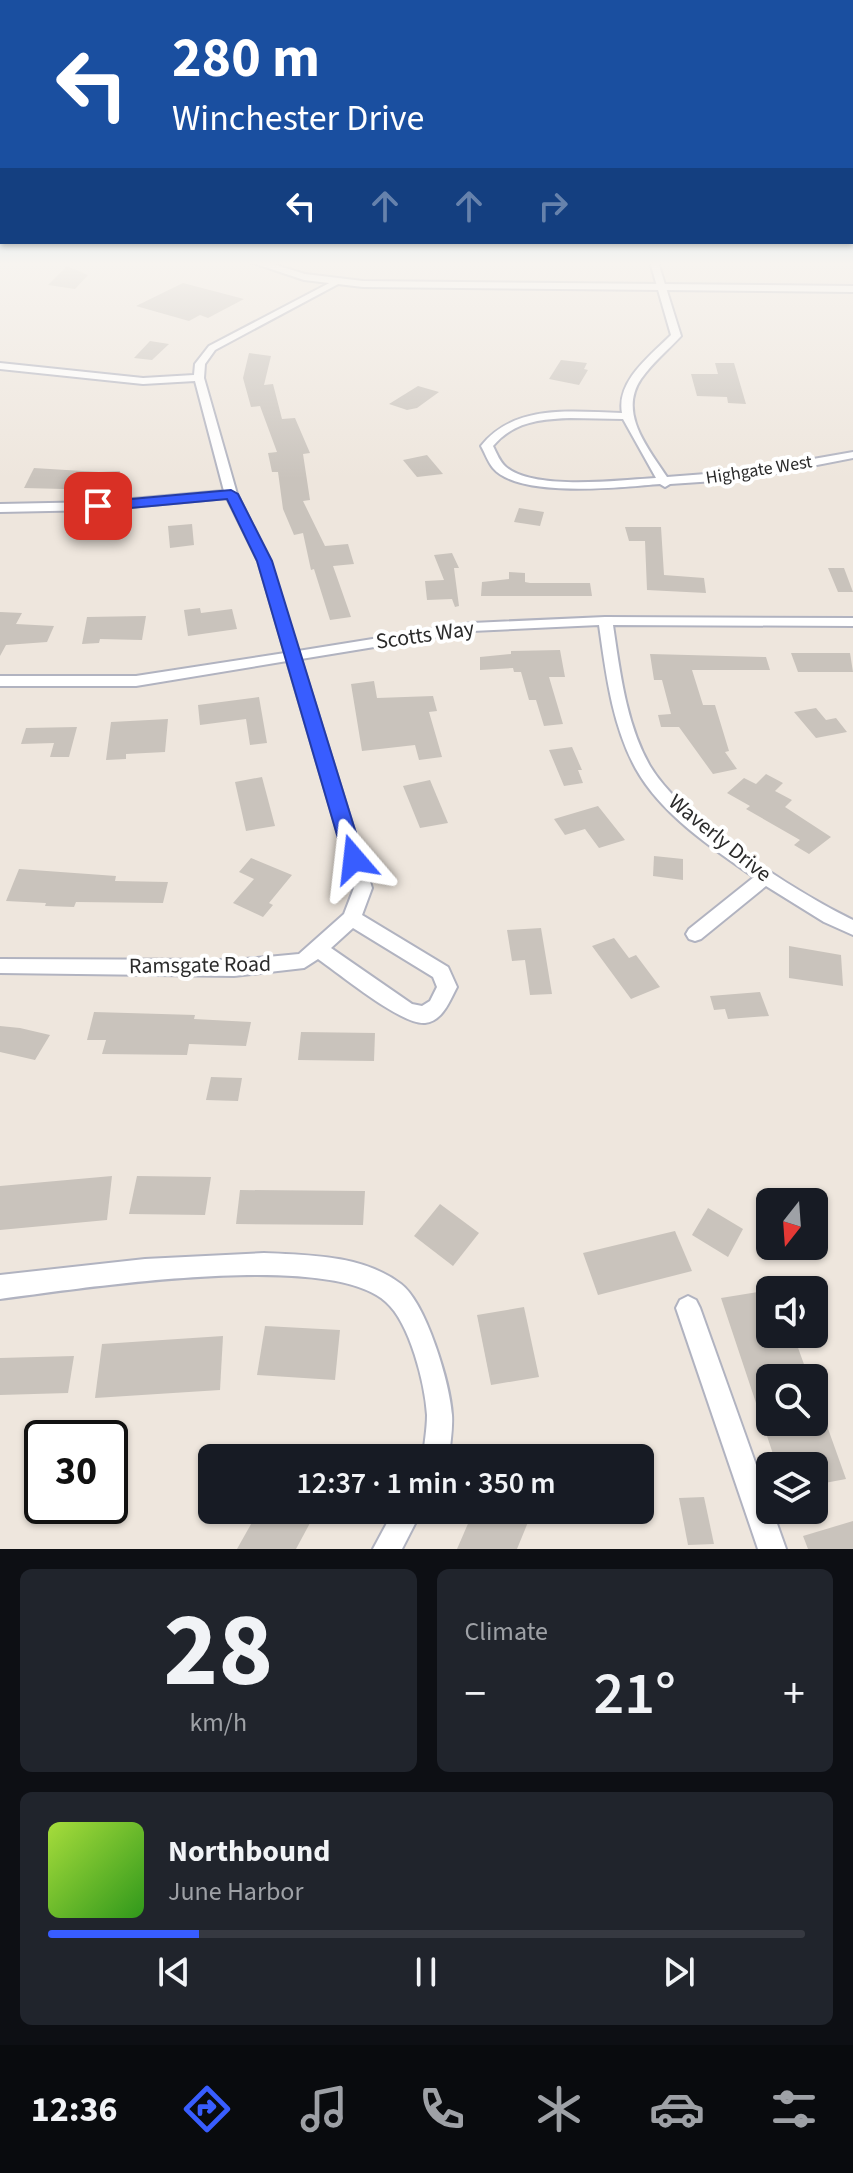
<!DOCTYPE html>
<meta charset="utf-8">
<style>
:root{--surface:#171b24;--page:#20242c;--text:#f1f3f6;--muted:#9ea1a6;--line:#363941;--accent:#385dff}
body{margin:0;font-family:"Source Sans 3",sans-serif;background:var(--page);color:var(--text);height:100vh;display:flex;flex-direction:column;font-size:30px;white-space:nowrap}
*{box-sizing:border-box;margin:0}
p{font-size:26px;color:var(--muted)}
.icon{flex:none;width:44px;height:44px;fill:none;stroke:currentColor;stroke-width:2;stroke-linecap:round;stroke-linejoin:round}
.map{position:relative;height:1549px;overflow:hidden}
.sheet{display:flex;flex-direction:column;gap:20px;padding:20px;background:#0d0f14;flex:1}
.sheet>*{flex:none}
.banner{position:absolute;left:0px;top:0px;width:854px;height:244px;box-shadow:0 2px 6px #0004;background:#1a4fa0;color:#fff;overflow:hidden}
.needle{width:52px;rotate:197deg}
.controls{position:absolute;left:756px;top:1188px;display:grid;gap:16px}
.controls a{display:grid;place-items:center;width:72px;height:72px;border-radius:12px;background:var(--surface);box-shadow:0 2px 6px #0004;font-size:40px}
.speed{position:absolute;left:24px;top:1420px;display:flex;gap:16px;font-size:40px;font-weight:700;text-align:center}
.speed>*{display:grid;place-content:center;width:104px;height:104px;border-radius:50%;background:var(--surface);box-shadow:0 2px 6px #0004;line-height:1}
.speed .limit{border:4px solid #111;border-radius:12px;background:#fff;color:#111}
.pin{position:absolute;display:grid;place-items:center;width:68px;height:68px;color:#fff;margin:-34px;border-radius:16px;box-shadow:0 4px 12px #0006}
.me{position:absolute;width:88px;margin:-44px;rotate:343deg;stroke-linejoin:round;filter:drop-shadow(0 0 6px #0008)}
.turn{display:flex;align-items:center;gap:28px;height:168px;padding:0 40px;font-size:36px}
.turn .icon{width:104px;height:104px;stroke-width:2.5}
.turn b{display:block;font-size:56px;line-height:68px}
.lanes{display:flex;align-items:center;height:76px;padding:0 40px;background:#0003;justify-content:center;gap:40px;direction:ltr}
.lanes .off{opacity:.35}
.big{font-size:60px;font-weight:600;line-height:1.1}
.sheet .tile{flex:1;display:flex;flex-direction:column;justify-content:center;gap:12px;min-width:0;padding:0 28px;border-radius:12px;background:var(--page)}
.sheet .dial{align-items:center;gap:0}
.dial b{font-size:104px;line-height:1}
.song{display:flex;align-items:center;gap:24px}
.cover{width:96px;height:96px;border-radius:12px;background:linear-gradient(135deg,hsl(80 70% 55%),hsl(110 70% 35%))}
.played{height:8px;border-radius:4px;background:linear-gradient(90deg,var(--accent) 20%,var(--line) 20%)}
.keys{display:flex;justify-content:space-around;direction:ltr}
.heat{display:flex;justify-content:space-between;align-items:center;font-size:44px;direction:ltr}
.sheet .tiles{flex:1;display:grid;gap:20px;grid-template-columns:1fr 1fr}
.tile:last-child{grid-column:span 2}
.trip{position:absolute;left:198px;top:1444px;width:456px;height:80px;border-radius:12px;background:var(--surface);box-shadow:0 2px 6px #0004;font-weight:600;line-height:80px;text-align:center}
.tabs{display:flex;height:128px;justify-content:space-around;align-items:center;background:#090b0e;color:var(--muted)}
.tabs .icon{width:56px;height:56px}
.tabs .current{color:var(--accent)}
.tabs b{font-size:36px;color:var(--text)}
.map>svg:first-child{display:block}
.building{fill:#c9c3bc}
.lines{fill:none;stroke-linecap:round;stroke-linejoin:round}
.minor-casing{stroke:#b1b3c0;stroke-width:4}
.tertiary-casing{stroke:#b1b3c0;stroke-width:4}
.minor{fill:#fff;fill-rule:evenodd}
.tertiary{fill:#fff;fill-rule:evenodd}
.route{fill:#385dff;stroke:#243ca6;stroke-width:2}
.labels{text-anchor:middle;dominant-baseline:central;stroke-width:8;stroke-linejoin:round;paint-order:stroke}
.far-street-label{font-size:18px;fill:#2b2b2b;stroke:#fff}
.street-label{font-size:22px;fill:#2b2b2b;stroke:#fff}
</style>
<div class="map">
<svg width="853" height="1549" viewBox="0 0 853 1549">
<rect width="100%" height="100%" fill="#eee6dd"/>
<!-- building -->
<g class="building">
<polygon points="67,266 88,275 75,289 48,285"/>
<polygon points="183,283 244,299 208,318 200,315 189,321 136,306"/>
<polygon points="150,341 169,344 152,360 134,358"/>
<polygon points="249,353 271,356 264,385 273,384 282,419 295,418 310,453 303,454 310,500 303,501 325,546 348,544 354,564 333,566 351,617 330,620 314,569 311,570 303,533 294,535 283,509 278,472 272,472 268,453 277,452 260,406 251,407 243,378"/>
<polygon points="561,360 587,363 584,369 588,370 579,385 549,379"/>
<polygon points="715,363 734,363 746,404 728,403 727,397 697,396 691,374 718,374"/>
<polygon points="418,386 439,392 417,408 407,410 389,404"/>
<polygon points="427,455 443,474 417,477 403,460"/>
<polygon points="34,468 99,472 120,471 117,485 92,486 92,483 66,483 64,489 24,488"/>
<polygon points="519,508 544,512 540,526 514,522"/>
<polygon points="192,524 194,545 170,548 168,526"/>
<polygon points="625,527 661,527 664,575 704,578 706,593 647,590 645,541 629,541"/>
<polygon points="452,553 459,568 454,568 459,606 455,607 452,599 427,600 425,581 444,580 434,555"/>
<polygon points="828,568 844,568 853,592 838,592"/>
<polygon points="509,572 525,573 525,582 530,583 590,583 592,596 481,596 482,582 509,579"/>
<polygon points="200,608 201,613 232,609 237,629 188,636 184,610"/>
<polygon points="0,612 22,613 16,624 54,626 47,642 6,645 0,656"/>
<polygon points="146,616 142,640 100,639 99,643 82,644 87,617"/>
<polygon points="560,650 565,677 549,677 563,724 544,726 536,700 529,700 521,672 514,672 513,668 480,670 480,657 511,654 511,651"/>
<polygon points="791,653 850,653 853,672 798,672"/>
<polygon points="650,654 766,657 770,670 692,670 703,705 715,705 729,751 725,752 737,769 713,774 679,727 661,727 658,715 671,714 662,680 654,680"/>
<polygon points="374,681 377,698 433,696 437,711 429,712 442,757 419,760 415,745 362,751 351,684"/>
<polygon points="259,697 267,743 250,745 246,719 200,725 198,705"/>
<polygon points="816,708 826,720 836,718 847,732 816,738 794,712"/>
<polygon points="168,719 165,752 126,754 126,759 106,760 111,722"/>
<polygon points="77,727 69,757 50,757 54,743 21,744 26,728"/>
<polygon points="572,747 582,770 578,770 583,783 564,786 549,750"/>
<polygon points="766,774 783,783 775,791 792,800 785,807 831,837 809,854 794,845 800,840 746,809 750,806 727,793 744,778 756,784"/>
<polygon points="262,777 275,826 246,831 235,782"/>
<polygon points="430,780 448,823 420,828 403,786"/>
<polygon points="598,806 625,840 599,848 585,829 565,835 554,819"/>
<polygon points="654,856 683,859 683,880 653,876"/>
<polygon points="251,858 292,875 269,903 273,905 263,917 233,903 254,879 239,872"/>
<polygon points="19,869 116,876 115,881 168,882 163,903 76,902 74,907 45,906 46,903 6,901"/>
<polygon points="541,928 552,994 530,995 525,960 512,961 507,930"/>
<polygon points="614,938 629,958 636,955 660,987 631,999 592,946"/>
<polygon points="789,946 841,955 843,986 789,978"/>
<polygon points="760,992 769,1016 728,1019 725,1009 714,1010 710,996"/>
<polygon points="94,1012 195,1015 194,1019 251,1022 246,1046 189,1044 187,1055 102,1054 106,1040 87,1040"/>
<polygon points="0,1026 20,1028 50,1035 35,1060 0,1052"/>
<polygon points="301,1032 375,1033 374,1061 298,1060"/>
<polygon points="211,1077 242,1078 238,1101 206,1100"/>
<polygon points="112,1176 107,1220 0,1230 0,1186"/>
<polygon points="137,1176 211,1177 205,1215 129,1214"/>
<polygon points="240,1190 365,1191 363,1225 236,1224"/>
<polygon points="440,1204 479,1233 453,1266 414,1236"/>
<polygon points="708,1208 743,1229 728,1257 692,1235"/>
<polygon points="675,1231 692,1271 598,1295 583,1253"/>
<polygon points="770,1290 770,1334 793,1334 809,1378 770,1378 770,1422 814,1422 816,1395 846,1479 814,1485 814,1466 777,1466 721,1298"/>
<polygon points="524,1307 539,1377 491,1385 477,1315"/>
<polygon points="265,1326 340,1330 335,1380 257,1375"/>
<polygon points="223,1336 220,1390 95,1398 102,1344"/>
<polygon points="74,1356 68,1393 0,1395 0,1358"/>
<polygon points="704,1497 714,1544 688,1545 679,1498"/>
<polygon points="259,1510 317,1510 296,1549 237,1549"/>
<polygon points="474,1510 533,1510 517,1549 457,1549"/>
<polygon points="853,1521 853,1549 808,1549 803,1536"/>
</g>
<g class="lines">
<!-- minor casing -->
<g class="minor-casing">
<g id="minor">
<path d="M650 262H658L681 336C668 350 652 363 641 379 618 413 648 448 667 477L745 471 853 452V458L745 479 670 484 665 487 660 484C623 487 519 499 493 468 488 462 485 453 481 446 515 403 573 412 622 413 616 381 651 355 671 335ZM571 418 623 419 656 478C619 480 535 491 506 467 500 462 497 454 493 446 513 422 540 419 571 418Z"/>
<path d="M335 280 342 282 215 350 205 364 204 378 237 494 270 561 298 651 472 623 605 617 853 618V626L613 625C620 672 626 724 650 766 682 820 796 892 853 920V935L824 922 766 886 701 939 695 941 689 939 686 934 689 929 754 877C712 848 661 814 636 769 612 725 606 674 599 625L472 631 301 659 372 888 362 915 448 967 457 987C450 1000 443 1021 425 1023 401 1025 340 974 318 959L304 968 234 976 0 973V959L234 960 299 954 344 914 354 888 287 661 136 686H0V676H136L285 653 258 561 227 498 98 510 0 512V504L98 502 224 491 195 381 143 384 0 369V363L143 378 194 375 195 364 209 346ZM353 928 433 977 437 987 430 1001 422 1006 412 1004 331 948Z"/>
<path d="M264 1253C309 1255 363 1255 401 1284 426 1303 450 1383 452 1415 453 1429 450 1444 449 1458H423C424 1444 427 1430 427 1415 425 1384 410 1323 386 1302 328 1249 79 1289 0 1299V1275L145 1259Z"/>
<polygon points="688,1296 696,1300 700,1308 786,1549 758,1549 676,1308 680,1300"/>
<polygon points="394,1510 422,1510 402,1549 373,1549"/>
</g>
</g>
<!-- tertiary casing -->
<g class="tertiary-casing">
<polygon id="tertiary" points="250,262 266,262 305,274 363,281 853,286 853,292 363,287 304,280"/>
</g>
<!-- minor -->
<use href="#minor" class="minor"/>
<!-- tertiary -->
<use href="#tertiary" class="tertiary"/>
</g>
<!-- sky -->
<linearGradient id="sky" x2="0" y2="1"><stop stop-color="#76bfed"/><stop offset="0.55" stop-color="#f7f4f0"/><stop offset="1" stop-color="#f7f4f0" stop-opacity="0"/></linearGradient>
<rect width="853" height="479" fill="url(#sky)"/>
<!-- route -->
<polygon class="route" points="231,490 238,494 272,561 364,859 361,864 354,866 344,859 257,561 227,499 98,511 91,506 98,502"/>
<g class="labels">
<!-- far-street labels -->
<g class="far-street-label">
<text transform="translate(759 470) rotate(-9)">Highgate West</text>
</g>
<!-- street labels -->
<g class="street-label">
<text transform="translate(425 635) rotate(-8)">Scotts Way</text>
<text transform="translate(720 838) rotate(39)">Waverly Drive</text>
<text transform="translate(200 965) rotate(-1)">Ramsgate Road</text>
</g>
</g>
</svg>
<div class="controls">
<a><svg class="needle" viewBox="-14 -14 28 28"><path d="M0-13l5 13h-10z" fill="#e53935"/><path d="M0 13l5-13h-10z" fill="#9ea1a6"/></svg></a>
<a><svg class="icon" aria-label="sound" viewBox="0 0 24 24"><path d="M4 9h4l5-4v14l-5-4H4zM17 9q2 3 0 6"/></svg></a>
<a><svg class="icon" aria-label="search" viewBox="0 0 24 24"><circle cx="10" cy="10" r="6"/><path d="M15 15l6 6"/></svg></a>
<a><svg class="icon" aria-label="layers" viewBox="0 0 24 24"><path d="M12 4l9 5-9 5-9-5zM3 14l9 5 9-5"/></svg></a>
</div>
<div class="speed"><div class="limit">30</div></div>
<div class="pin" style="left:98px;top:506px;background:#d93025"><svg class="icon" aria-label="arrive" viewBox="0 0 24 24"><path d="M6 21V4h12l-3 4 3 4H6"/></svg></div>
<svg class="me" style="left:354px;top:859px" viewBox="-20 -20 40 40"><path d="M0-17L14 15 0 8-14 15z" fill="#385dff" stroke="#fff" stroke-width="4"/></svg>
<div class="trip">12:37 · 1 min · 350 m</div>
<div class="banner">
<div class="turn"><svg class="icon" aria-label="left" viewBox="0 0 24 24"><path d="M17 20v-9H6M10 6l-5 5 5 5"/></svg><div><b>280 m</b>Winchester Drive</div></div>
<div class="lanes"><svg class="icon" aria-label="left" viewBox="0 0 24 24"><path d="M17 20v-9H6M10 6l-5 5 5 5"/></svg><svg class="icon off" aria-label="ahead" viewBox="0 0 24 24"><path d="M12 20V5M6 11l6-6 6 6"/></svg><svg class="icon off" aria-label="ahead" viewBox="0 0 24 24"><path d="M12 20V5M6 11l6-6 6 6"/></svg><svg class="icon off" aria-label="right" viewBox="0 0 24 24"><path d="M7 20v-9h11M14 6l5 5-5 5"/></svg></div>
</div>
</div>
<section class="sheet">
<div class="tiles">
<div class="tile dial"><b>28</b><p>km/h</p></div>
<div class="tile"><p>Climate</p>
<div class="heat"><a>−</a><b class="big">21°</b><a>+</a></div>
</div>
<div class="tile">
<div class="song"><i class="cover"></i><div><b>Northbound</b><p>June Harbor</p></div></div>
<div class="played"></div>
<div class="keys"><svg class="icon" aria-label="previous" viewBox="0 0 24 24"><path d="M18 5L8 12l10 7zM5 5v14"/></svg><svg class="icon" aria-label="pause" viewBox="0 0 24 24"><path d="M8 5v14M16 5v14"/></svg><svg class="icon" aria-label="next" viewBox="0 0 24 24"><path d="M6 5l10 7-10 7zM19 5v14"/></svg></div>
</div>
</div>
</section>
<nav class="tabs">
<b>12:36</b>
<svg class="icon current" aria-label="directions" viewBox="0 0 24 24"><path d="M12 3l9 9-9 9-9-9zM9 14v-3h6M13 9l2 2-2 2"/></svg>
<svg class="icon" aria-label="music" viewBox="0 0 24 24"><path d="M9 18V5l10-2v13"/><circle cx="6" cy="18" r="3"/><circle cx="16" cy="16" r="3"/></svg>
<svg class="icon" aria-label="phone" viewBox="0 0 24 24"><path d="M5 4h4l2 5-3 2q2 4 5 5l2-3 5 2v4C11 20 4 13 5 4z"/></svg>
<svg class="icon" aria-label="climate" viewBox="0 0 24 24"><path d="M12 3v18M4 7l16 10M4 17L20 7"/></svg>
<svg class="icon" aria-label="car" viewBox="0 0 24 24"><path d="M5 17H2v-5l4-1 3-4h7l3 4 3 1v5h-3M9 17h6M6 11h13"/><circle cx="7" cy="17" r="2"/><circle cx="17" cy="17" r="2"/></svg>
<svg class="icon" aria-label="filters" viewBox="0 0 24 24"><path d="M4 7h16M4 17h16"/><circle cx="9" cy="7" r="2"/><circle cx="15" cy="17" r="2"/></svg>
</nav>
